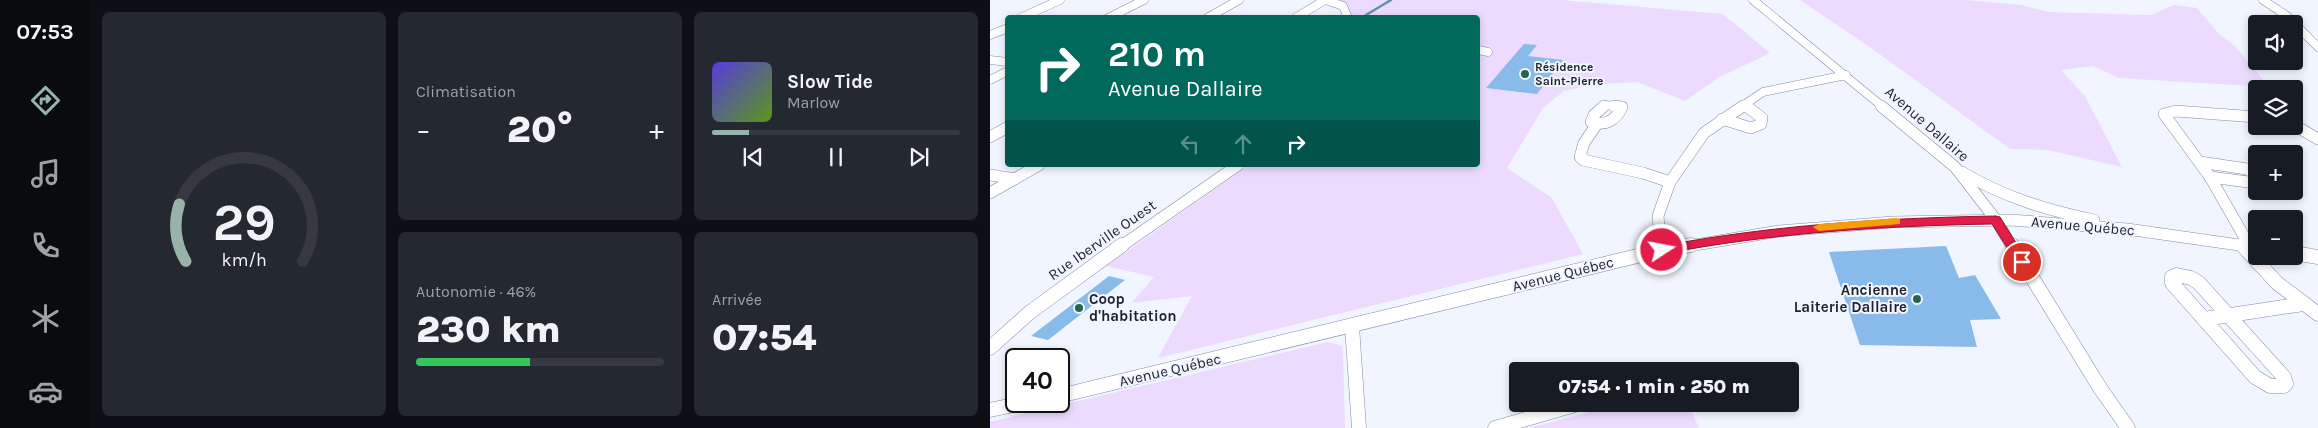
<!DOCTYPE html>
<html lang="fr">
<meta charset="utf-8">
<style>
:root{--surface:#171b24;--page:#242831;--text:#f1f3f6;--muted:#9ea1a6;--line:#363941;--accent:#97b3aa}
body{margin:0;font-family:Karla,sans-serif;background:var(--page);color:var(--text);height:100vh;display:flex;flex-direction:column;font-size:19px;white-space:nowrap}
*{box-sizing:border-box;margin:0}
p{font-size:16px;color:var(--muted)}
.icon{flex:none;width:28px;height:28px;fill:none;stroke:currentColor;stroke-width:2;stroke-linecap:round;stroke-linejoin:round}
.map{position:relative;flex:1;overflow:hidden}
.details{display:flex;flex-direction:column;gap:12px;padding:12px;background:#0d0f14;width:900px}
.details>*{flex:none}
.hud{position:absolute;left:15px;top:15px;width:475px;height:152px;border-radius:5px;box-shadow:0 2px 8px #0003;background:#00695c;color:#fff;overflow:hidden}
.fabs{position:absolute;left:1258px;top:15px;display:grid;gap:10px}
.fabs a{display:grid;place-items:center;width:55px;height:55px;border-radius:5px;background:var(--surface);box-shadow:0 2px 8px #0003;font-size:25px}
.speed{position:absolute;left:15px;top:348px;display:flex;gap:10px;font-size:25px;font-weight:700;text-align:center}
.speed>*{display:grid;place-content:center;width:65px;height:65px;border-radius:50%;background:var(--surface);box-shadow:0 2px 8px #0003;line-height:1}
.speed .limit{border:2px solid #111;border-radius:8px;background:#fff;color:#111}
.pin{position:absolute;display:grid;place-items:center;width:42px;height:42px;color:#fff;margin:-21px;border:2px solid #fff;border-radius:50%;box-shadow:0 1px 5px #0007}
.me{position:absolute;width:55px;margin:-28px;rotate:79deg;stroke-linejoin:round;filter:drop-shadow(0 0 4px #0008)}
.turn{display:flex;align-items:center;gap:18px;height:105px;padding:0 20px;font-size:22px}
.turn .icon{width:65px;height:65px;stroke-width:2.5}
.turn b{display:block;font-size:35px;line-height:42px}
.lanes{display:flex;align-items:center;height:48px;padding:0 20px;background:#0003;justify-content:center;gap:25px;direction:ltr}
.lanes .off{opacity:.35}
.big{font-size:38px;font-weight:800;line-height:1.1}
.details .widget{flex:1;display:flex;flex-direction:column;justify-content:center;gap:8px;min-width:0;padding:0 18px;border-radius:8px;background:var(--page)}
.details .dial{align-items:center;gap:0}
.dial svg{height:130px;overflow:visible;fill:none;stroke:var(--line);stroke-width:7;stroke-linecap:round;text-anchor:middle}
.dial text{fill:var(--text);stroke:none}
.song{display:flex;align-items:center;gap:15px}
.cover{width:60px;height:60px;border-radius:8px;background:linear-gradient(135deg,hsl(250 70% 55%),hsl(90 70% 35%))}
.played{height:5px;border-radius:2px;background:linear-gradient(90deg,var(--accent) 15%,var(--line) 15%)}
.keys{display:flex;justify-content:space-around;direction:ltr}
.heat{display:flex;justify-content:space-between;align-items:center;font-size:28px;direction:ltr}
.charge{height:8px;border-radius:4px;background:linear-gradient(90deg,#34c759 46%,var(--line) 0)}
.details .tiles{flex:1;display:grid;gap:12px;grid-template-columns:repeat(3,1fr)}
.widget:first-child{grid-row:span 2}
.trip{position:absolute;left:519px;top:362px;width:290px;height:50px;border-radius:5px;background:var(--surface);box-shadow:0 2px 8px #0003;font-weight:800;line-height:50px;text-align:center}
main{display:flex;flex:1;min-height:0}
.dock{display:flex;flex-direction:column;width:90px;justify-content:space-around;align-items:center;background:#090b0e;color:var(--muted)}
.dock .icon{width:35px;height:35px}
.dock .on{color:var(--accent)}
.dock b{font-size:22px;color:var(--text)}
.map>svg:first-child{display:block}
.green{fill:#ecdbfe}
.lines{fill:none;stroke-linecap:round;stroke-linejoin:round}
.stream{stroke:#6094ad;stroke-width:2.5}
.building{fill:#88bbe9}
.minor-far2-casing{stroke:#838ca2;stroke-width:9}
.minor-far1-casing{stroke:#838ca2;stroke-width:12}
.minor-casing{stroke:#838ca2;stroke-width:15}
.minor-far2{stroke:#fff;stroke-width:8}
.minor-far1{stroke:#fff;stroke-width:11}
.minor{stroke:#fff;stroke-width:14}
.route{fill:#e11d48;stroke:#92132f}
.slow{fill:#f59e0b}
.poi-dot{fill:#29644e;stroke:#f1f5ff;stroke-width:2}
.labels{text-anchor:middle;dominant-baseline:central;stroke-width:4;stroke-linejoin:round;paint-order:stroke}
.far-poi-label{font-size:12px;font-weight:bold;fill:#1d2129;stroke:#f1f5ff;text-anchor:start}
.street-label{font-size:15px;fill:#1d2129;stroke:#f1f5ff}
.poi-label{font-size:15px;font-weight:bold;fill:#1d2129;stroke:#f1f5ff;text-anchor:end}
</style>
<main>
<nav class="dock">
<b>07:53</b>
<svg class="icon on" aria-label="directions" viewBox="0 0 24 24"><path d="M12 3l9 9-9 9-9-9zM9 14v-3h6M13 9l2 2-2 2"/></svg>
<svg class="icon" aria-label="music" viewBox="0 0 24 24"><path d="M9 18V5l10-2v13"/><circle cx="6" cy="18" r="3"/><circle cx="16" cy="16" r="3"/></svg>
<svg class="icon" aria-label="phone" viewBox="0 0 24 24"><path d="M5 4h4l2 5-3 2q2 4 5 5l2-3 5 2v4C11 20 4 13 5 4z"/></svg>
<svg class="icon" aria-label="climate" viewBox="0 0 24 24"><path d="M12 3v18M4 7l16 10M4 17L20 7"/></svg>
<svg class="icon" aria-label="car" viewBox="0 0 24 24"><path d="M5 17H2v-5l4-1 3-4h7l3 4 3 1v5h-3M9 17h6M6 11h13"/><circle cx="7" cy="17" r="2"/><circle cx="17" cy="17" r="2"/></svg>
</nav>
<section class="details">
<div class="tiles">
<div class="widget dial"><svg viewBox="0 0 100 80">
<path d="M14 69A42 42 0 1 1 86 69"/>
<path d="M14 69A42 42 0 0 1 10 34" stroke="#97b3aa"/>
<text x="50" y="56" font-size="32" font-weight="700">29</text>
<text x="50" y="72" font-size="11">km/h</text>
</svg></div>
<div class="widget"><p>Climatisation</p>
<div class="heat"><a>−</a><b class="big">20°</b><a>+</a></div>
</div>
<div class="widget">
<div class="song"><i class="cover"></i><div><b>Slow Tide</b><p>Marlow</p></div></div>
<div class="played"></div>
<div class="keys"><svg class="icon" aria-label="previous" viewBox="0 0 24 24"><path d="M18 5L8 12l10 7zM5 5v14"/></svg><svg class="icon" aria-label="pause" viewBox="0 0 24 24"><path d="M8 5v14M16 5v14"/></svg><svg class="icon" aria-label="next" viewBox="0 0 24 24"><path d="M6 5l10 7-10 7zM19 5v14"/></svg></div>
</div>
<div class="widget"><p>Autonomie · 46%</p><b class="big">230 km</b><div class="charge"></div></div>
<div class="widget"><p>Arrivée</p><b class="big">07:54</b></div>
</div>
</section>
<div class="map">
<svg width="1328" height="428" viewBox="0 0 1328 428">
<rect width="100%" height="100%" fill="#f1f5ff"/>
<!-- green -->
<g class="green">
<polygon points="341,0 572,0 733,14 780,53 728,78 695,101 647,82 608,84 574,91 553,108 517,168 562,198 593,254 168,358 202,296 141,303 164,277 116,266 259,165 488,165 488,18 358,17"/>
<polygon points="810,0 977,0 1031,5 1058,12 1161,15 1184,5 1207,8 1229,34 1245,46 1279,87 1129,78 1103,66 1071,70 1095,96 1132,167 1058,150 1020,149 884,50"/>
<polygon points="338,342 352,346 353,354 355,428 0,428 0,422"/>
<polygon points="631,404 698,404 709,428 539,428"/>
</g>
<g class="lines">
<!-- stream -->
<polyline class="stream" points="379,18 376,15 401,0"/>
</g>
<!-- building -->
<g class="building">
<polygon points="534,44 547,45 538,56 573,60 547,94 496,88"/>
<polygon points="956,246 969,278 985,275 1011,319 980,320 987,347 870,345 839,252"/>
<polygon points="119,276 135,280 58,340 41,336"/>
</g>
<g class="lines">
<!-- minor-far2 casing -->
<g class="minor-far2-casing">
<g id="minor-far2">
<polyline points="336,0 353,6 358,18"/>
<polyline points="763,0 893,107"/>
<polyline points="1273,0 1297,16 1328,47"/>
<polyline points="30,18 70,0"/>
<polyline points="118,18 154,0"/>
<polyline points="217,18 249,0"/>
<polyline points="305,18 335,0"/>
<polyline points="0,35 18,28"/>
<polyline points="488,50 498,52"/>
<polyline points="0,60 18,62"/>
<polyline points="0,80 18,71"/>
<polyline points="753,105 759,107"/>
<polyline points="613,107 615,105 632,107"/>
<polyline points="751,107 773,92 856,75"/>
</g>
</g>
<!-- minor-far1 casing -->
<g class="minor-far1-casing">
<g id="minor-far1">
<path d="M614 106 604 115 601 122C615 126 626 121 632 107L624 106"/>
<polyline points="891,106 965,167 1006,220 1022,247"/>
<polyline points="732,119 761,128 771,124 772,118 756,106"/>
<polyline points="607,124 594,143 590,157 593,160 653,173 680,182"/>
<polyline points="1304,125 1328,139"/>
<polyline points="0,137 18,127"/>
<polyline points="1210,162 1257,169 1266,175"/>
<path d="M972 172C1013 197 1057 210 1104 220"/>
<polyline points="0,175 25,179"/>
<polyline points="1220,177 1266,183"/>
<polyline points="0,193 49,165"/>
<polyline points="1252,245 1253,247"/>
<polyline points="1259,245 1220,177 1174,114 1186,111 1266,117"/>
<polyline points="130,247 248,165"/>
<polyline points="671,247 668,216 680,182 714,133 753,106"/>
<polyline points="693,247 789,231 903,222 1020,220 1137,229 1263,247"/>
</g>
</g>
<!-- minor casing -->
<g class="minor-casing">
<g id="minor">
<polyline points="671,245 672,250"/>
<polyline points="1022,245 1110,388 1138,428"/>
<polyline points="1252,245 1287,283 1328,314"/>
<polyline points="1254,245 1266,247"/>
<polyline points="1304,253 1328,257"/>
<polygon points="1187,275 1201,278 1209,283 1294,377 1296,384 1294,386 1280,386 1265,377 1182,283 1182,277"/>
<polyline points="1214,319 1313,304"/>
<polyline points="362,326 369,428"/>
<polyline points="0,348 39,313 132,245"/>
<polyline points="69,396 672,250 701,245"/>
<polyline points="0,410 43,401"/>
<polyline points="505,428 588,404"/>
</g>
</g>
<!-- minor-far2 -->
<use href="#minor-far2" class="minor-far2"/>
<!-- minor-far1 -->
<use href="#minor-far1" class="minor-far1"/>
<!-- minor -->
<use href="#minor" class="minor"/>
</g>
<!-- route -->
<path class="route" d="M1006 216 1010 217 1036 259 1038 262 1036 265H1028L1002 224C891 226 782 233 672 254L666 250 672 246C783 225 893 218 1006 216Z"/>
<!-- slow -->
<polygon class="slow" points="906,218 910,219 910,224 829,231 823,227 829,224"/>
<!-- markers -->
<g class="poi-dot">
<circle cx="535" cy="74" r="5"/>
<circle cx="927" cy="299" r="5"/>
<circle cx="89" cy="308" r="5"/>
</g>
<g class="labels">
<!-- far-poi labels -->
<g class="far-poi-label">
<text x="545" y="67">Résidence<tspan x="545" dy="14">Saint-Pierre</tspan></text>
</g>
<!-- street labels -->
<g class="street-label">
<text transform="translate(937 124) rotate(41)">Avenue Dallaire</text>
<text transform="translate(1093 226) rotate(5)">Avenue Québec</text>
<text transform="translate(112 240) rotate(-35)">Rue Iberville Ouest</text>
<text transform="translate(573 274) rotate(-14)">Avenue Québec</text>
<text transform="translate(180 370) rotate(-13)">Avenue Québec</text>
</g>
<!-- poi labels -->
<g class="poi-label">
<text x="917" y="290">Ancienne<tspan x="917" dy="17">Laiterie Dallaire</tspan></text>
<text x="99" y="299" text-anchor="start">Coop<tspan x="99" dy="17">d'habitation</tspan></text>
</g>
</g>
</svg>
<div class="fabs">
<a><svg class="icon" aria-label="sound" viewBox="0 0 24 24"><path d="M4 9h4l5-4v14l-5-4H4zM17 9q2 3 0 6"/></svg></a>
<a><svg class="icon" aria-label="layers" viewBox="0 0 24 24"><path d="M12 4l9 5-9 5-9-5zM3 14l9 5 9-5"/></svg></a>
<a>+</a>
<a>−</a>
</div>
<div class="speed"><div class="limit">40</div></div>
<div class="pin" style="left:1032px;top:262px;background:#d93025"><svg class="icon" aria-label="arrive" viewBox="0 0 24 24"><path d="M6 21V4h12l-3 4 3 4H6"/></svg></div>
<svg class="me" style="left:672px;top:250px" viewBox="-20 -20 40 40"><circle r="17" fill="#e11d48" stroke="#fff" stroke-width="3"/><path d="M0-11L8 9 0 5-8 9z" fill="#fff"/></svg>
<div class="trip">07:54 · 1 min · 250 m</div>
<div class="hud">
<div class="turn"><svg class="icon" aria-label="right" viewBox="0 0 24 24"><path d="M7 20v-9h11M14 6l5 5-5 5"/></svg><div><b>210 m</b>Avenue Dallaire</div></div>
<div class="lanes"><svg class="icon off" aria-label="left" viewBox="0 0 24 24"><path d="M17 20v-9H6M10 6l-5 5 5 5"/></svg><svg class="icon off" aria-label="ahead" viewBox="0 0 24 24"><path d="M12 20V5M6 11l6-6 6 6"/></svg><svg class="icon" aria-label="right" viewBox="0 0 24 24"><path d="M7 20v-9h11M14 6l5 5-5 5"/></svg></div>
</div>
</div>
</main>
